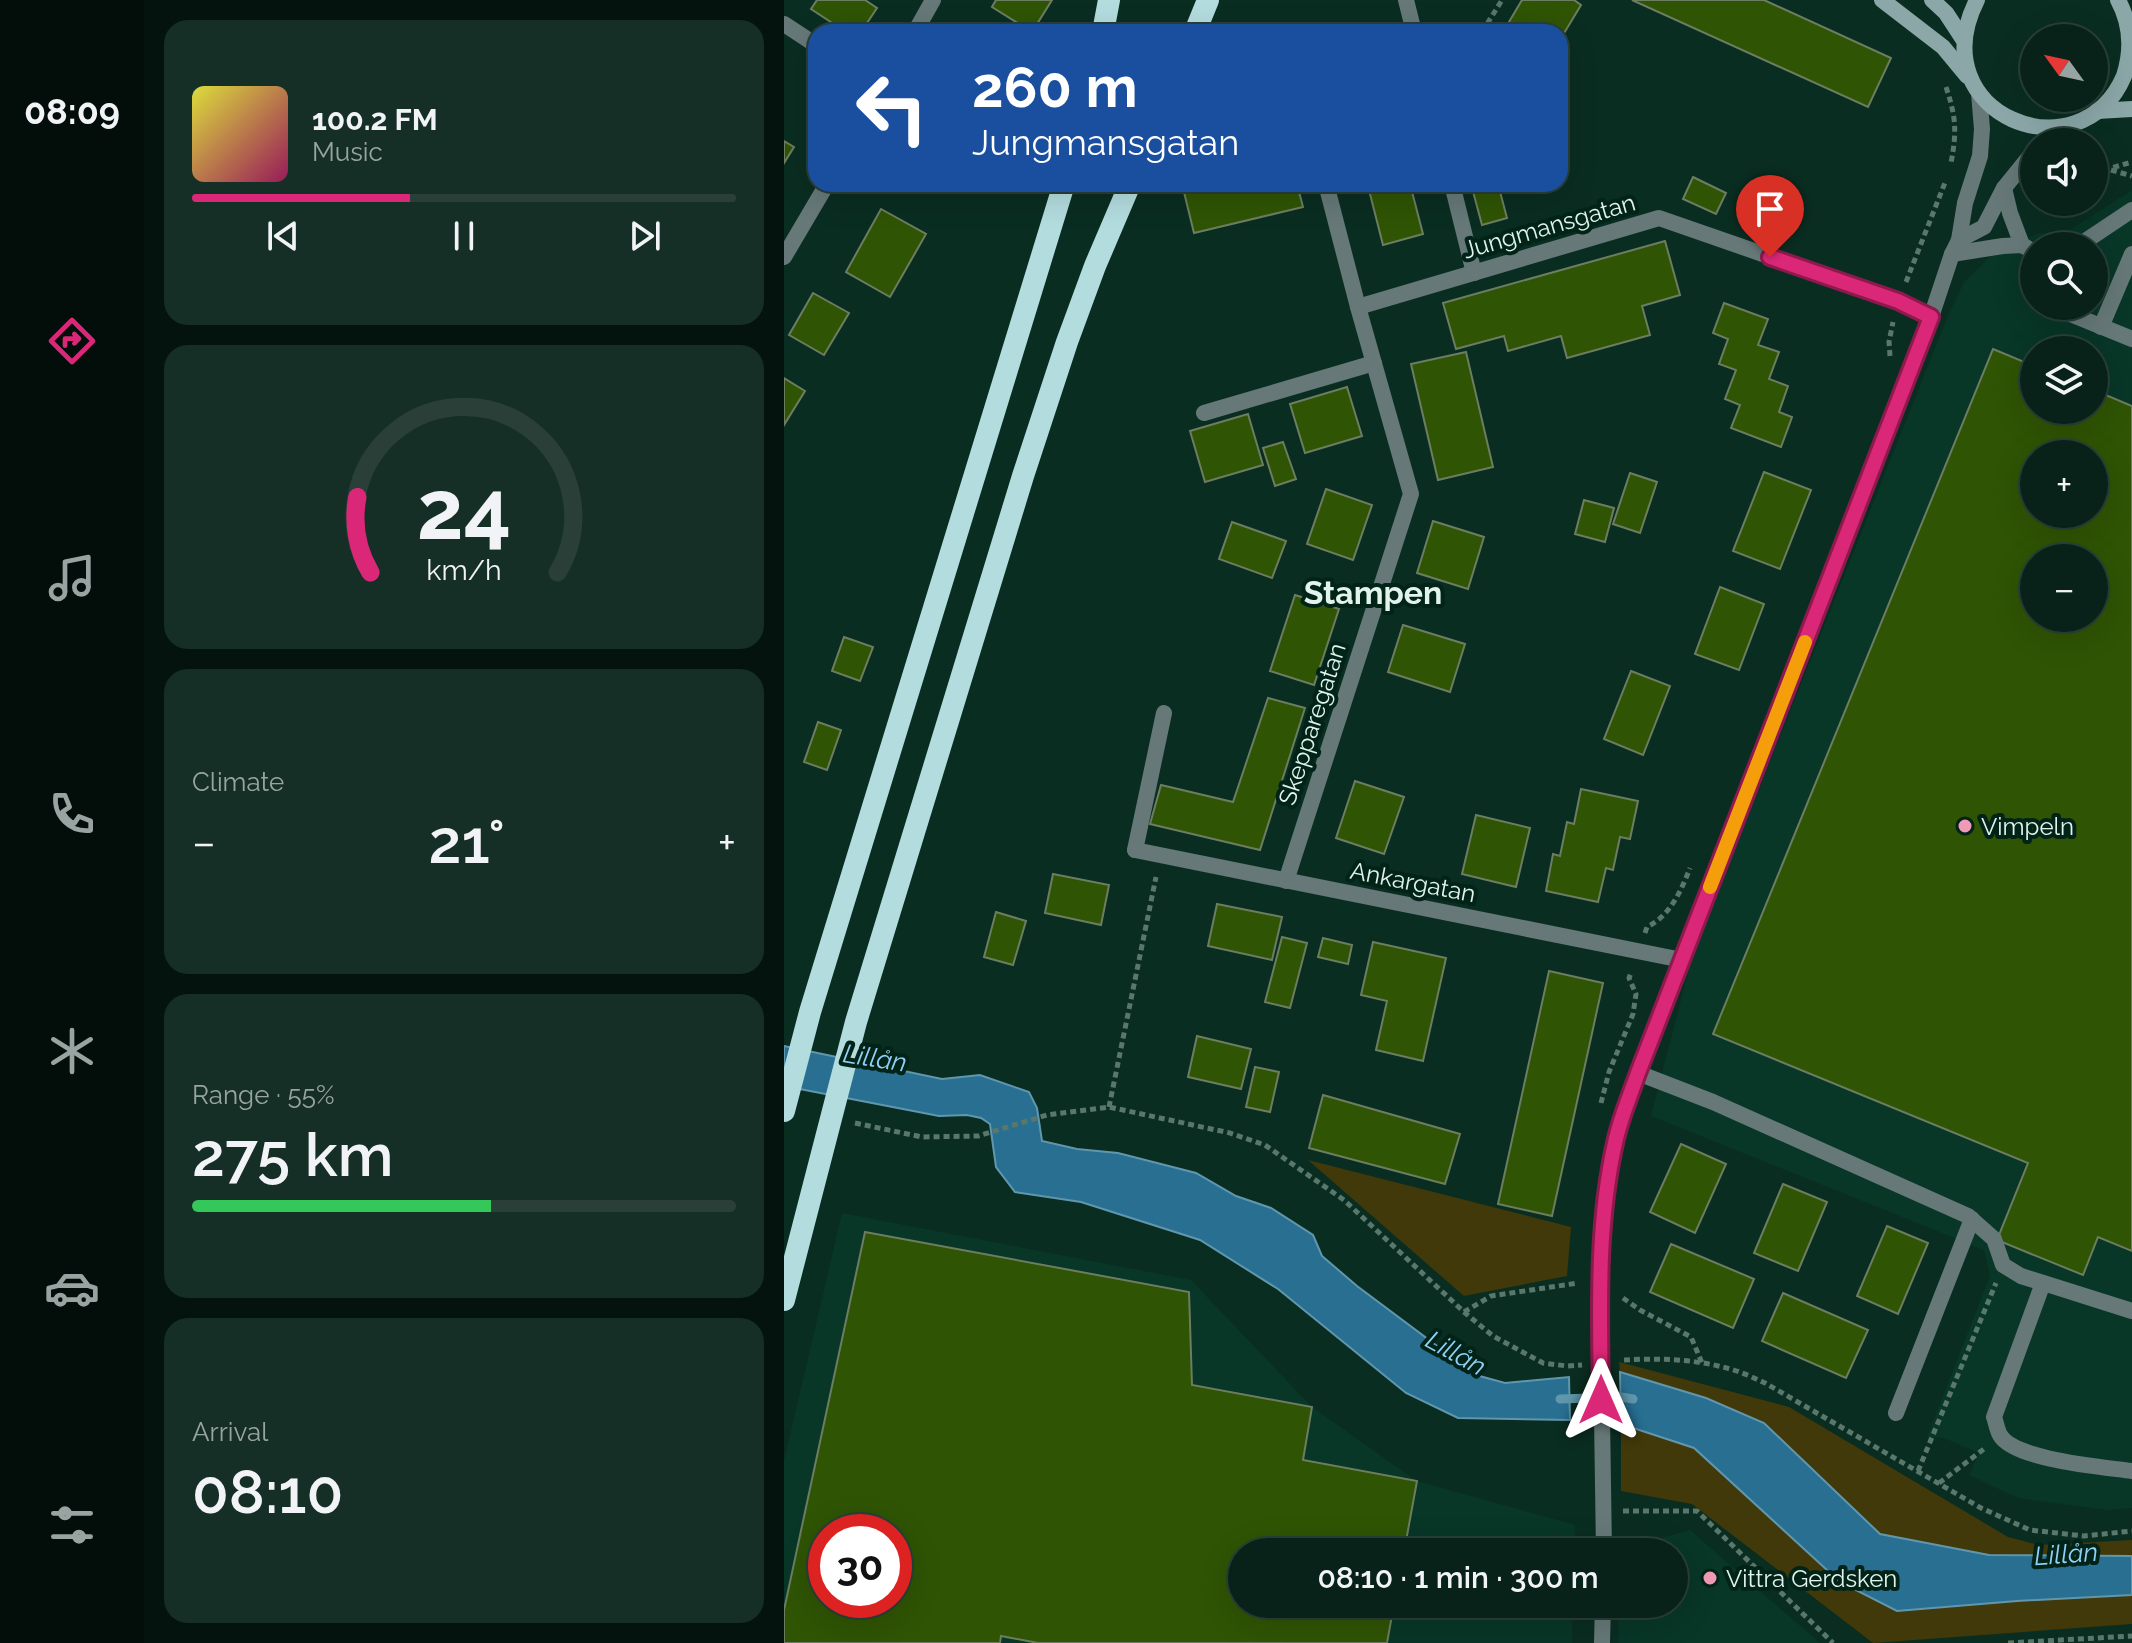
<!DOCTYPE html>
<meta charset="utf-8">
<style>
:root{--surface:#082219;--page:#162f26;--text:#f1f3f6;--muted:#98a4a2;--line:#293f38;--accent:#db2777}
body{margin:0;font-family:Raleway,sans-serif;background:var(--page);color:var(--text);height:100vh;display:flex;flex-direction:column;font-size:30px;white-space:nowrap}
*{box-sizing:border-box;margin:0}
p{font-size:26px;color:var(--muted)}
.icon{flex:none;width:44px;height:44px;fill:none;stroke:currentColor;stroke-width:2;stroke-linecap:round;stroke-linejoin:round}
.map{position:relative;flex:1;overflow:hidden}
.side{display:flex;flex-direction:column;gap:20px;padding:20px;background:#04130e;width:640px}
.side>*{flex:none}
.guide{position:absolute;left:24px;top:24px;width:760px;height:168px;border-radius:24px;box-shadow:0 8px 32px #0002,0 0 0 2px var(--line);background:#1a4fa0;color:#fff;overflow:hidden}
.needle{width:52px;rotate:303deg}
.tools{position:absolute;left:1236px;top:24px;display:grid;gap:16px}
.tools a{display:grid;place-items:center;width:88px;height:88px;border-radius:50%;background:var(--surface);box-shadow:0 8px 32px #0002,0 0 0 2px var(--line);font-size:40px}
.speed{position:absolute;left:24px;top:1514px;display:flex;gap:16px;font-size:40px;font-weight:700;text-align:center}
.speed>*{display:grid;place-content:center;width:104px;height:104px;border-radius:50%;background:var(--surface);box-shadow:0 8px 32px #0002,0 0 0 2px var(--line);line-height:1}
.speed .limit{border:12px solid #d22;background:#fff;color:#111}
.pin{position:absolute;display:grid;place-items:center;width:68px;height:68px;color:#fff;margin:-82px -34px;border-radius:50% 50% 50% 0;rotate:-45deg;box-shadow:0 0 8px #0007}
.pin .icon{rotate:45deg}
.me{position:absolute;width:88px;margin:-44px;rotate:0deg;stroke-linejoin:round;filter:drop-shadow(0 0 6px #0008)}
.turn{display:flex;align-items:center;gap:28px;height:168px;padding:0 32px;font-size:36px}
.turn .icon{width:104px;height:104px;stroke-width:2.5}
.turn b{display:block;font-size:56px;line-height:68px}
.big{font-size:60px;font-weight:600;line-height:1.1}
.side .card{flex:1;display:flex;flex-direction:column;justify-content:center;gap:12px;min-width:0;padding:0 28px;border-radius:24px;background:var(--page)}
.side .dial{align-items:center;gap:0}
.dial svg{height:208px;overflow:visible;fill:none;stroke:var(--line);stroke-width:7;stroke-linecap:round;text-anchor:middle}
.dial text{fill:var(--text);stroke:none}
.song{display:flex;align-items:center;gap:24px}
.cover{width:96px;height:96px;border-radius:12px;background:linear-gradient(135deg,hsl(60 70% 55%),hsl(330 70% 35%))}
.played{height:8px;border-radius:4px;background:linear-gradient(90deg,var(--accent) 40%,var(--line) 40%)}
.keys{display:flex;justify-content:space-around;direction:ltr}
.heat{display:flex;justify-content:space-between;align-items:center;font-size:44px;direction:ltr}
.charge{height:12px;border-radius:6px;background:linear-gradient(90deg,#34c759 55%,var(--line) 0)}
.trip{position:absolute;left:444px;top:1538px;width:460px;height:80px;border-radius:40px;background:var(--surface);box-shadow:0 8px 32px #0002,0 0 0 2px var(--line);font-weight:600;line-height:80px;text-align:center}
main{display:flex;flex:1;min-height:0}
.tab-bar{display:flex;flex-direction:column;width:144px;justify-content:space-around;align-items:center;background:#030e0a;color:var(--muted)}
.tab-bar .icon{width:56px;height:56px}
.tab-bar .on{color:var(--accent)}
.tab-bar b{font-size:36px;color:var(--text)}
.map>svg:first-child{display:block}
.built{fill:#083627;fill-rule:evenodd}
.green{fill:#41390a}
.water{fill:#286f92;stroke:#6097ad;stroke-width:2}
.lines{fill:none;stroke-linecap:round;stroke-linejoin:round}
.stream{stroke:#6097ad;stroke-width:9}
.building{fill:#2f5404;stroke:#6c7d61;stroke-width:2;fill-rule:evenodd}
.path{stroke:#5a776c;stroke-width:5;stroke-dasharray:6 4;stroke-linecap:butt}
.service{stroke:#667878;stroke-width:16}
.minor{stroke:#667878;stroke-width:16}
.secondary{stroke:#8ba7a8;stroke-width:16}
.trunk{stroke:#b3dcde;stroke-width:22}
.route-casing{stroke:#8e194d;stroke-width:20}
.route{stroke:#db2777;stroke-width:14}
.slow{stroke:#f59e0b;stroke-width:14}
.poi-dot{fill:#f09ab6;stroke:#012318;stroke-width:3}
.labels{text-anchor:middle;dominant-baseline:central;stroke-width:8;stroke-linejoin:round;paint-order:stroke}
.street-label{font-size:24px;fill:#e1f3eb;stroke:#012318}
.poi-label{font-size:24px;fill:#e1f3eb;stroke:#012318;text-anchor:start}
.water-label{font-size:26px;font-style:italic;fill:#90d1f6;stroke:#012318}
.district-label{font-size:32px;font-weight:bold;fill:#e1f3eb;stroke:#012318}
</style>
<main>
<nav class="tab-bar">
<b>08:09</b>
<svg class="icon on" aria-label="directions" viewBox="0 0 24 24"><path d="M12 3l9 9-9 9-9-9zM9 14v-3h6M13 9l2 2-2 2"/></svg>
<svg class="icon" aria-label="music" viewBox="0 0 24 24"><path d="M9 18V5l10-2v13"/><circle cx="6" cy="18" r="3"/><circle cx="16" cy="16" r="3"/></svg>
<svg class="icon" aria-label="phone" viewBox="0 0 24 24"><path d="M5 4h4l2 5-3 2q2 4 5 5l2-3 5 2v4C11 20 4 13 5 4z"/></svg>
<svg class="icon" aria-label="climate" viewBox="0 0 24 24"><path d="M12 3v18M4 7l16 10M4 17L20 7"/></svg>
<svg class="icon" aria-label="car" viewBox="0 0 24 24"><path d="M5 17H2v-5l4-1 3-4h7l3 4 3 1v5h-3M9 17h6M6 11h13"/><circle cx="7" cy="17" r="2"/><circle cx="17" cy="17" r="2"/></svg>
<svg class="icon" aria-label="filters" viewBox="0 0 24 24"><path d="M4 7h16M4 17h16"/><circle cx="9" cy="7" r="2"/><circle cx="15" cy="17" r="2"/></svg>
</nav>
<section class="side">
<div class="card">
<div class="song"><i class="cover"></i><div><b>100.2 FM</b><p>Music</p></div></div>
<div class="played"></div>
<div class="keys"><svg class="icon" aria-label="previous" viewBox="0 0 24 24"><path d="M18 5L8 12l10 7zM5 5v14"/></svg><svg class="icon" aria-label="pause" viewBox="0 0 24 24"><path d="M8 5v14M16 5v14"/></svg><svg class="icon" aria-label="next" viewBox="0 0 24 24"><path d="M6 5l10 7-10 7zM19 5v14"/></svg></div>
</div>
<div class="card dial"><svg viewBox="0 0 100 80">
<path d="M14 69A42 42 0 1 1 86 69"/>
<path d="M14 69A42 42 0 0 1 9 40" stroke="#db2777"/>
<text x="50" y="56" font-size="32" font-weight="700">24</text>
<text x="50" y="72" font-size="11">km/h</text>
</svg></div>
<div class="card"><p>Climate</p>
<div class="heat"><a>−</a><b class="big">21°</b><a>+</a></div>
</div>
<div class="card"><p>Range · 55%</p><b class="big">275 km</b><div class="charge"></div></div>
<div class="card"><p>Arrival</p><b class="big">08:10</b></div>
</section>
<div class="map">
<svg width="1348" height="1643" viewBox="0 0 1348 1643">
<rect width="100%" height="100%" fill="#0a2d21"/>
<!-- built -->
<g class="built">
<path d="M1348 190V1508L1323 1510 1234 1498 1185 1475 1195 1453 1160 1438 1143 1437 1206 1276 1200 1250 867 1116 908 957 1163 318 1180 282 1208 255 1254 233 1283 232ZM1250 246H1310V306H1250ZM1250 350H1310V410H1250ZM1250 454H1310V514H1250ZM1250 558H1310V618H1250Z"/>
<path d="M58 1213 407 1280 528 1407 633 1481 791 1525 790 1552H458V1604H789L788 1643H0V1461ZM42 1532H110V1600H42Z"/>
<polygon points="906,1530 1036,1643 834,1643 835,1604 890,1604 890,1552 837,1552 837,1549"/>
</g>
<!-- green -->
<g class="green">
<polygon points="524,1160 787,1227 783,1276 680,1296"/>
<polygon points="835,1362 1005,1407 1224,1537 1255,1545 1348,1540 1348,1556 1205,1555 1096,1534 980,1423 922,1398 836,1372"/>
<polygon points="837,1424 910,1448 1056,1582 1233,1601 1348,1595 1348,1624 1089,1643 908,1504 837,1491"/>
</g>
<!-- water -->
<g class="water">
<polygon points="0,1046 158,1079 196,1075 245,1092 253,1108 258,1141 293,1149 334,1153 412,1173 452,1196 487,1208 529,1235 538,1256 573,1286 692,1375 721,1383 785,1377 786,1420 674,1418 622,1393 494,1289 416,1240 297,1202 231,1192 212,1167 206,1124 197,1118 183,1115 155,1116 0,1086"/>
<polygon points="836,1372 922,1398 980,1423 1096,1534 1205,1555 1348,1556 1348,1595 1233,1601 1113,1611 1056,1582 910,1448 837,1424"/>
</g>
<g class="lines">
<!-- stream -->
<polyline class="stream" points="776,1399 837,1397 849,1399"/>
</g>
<!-- building -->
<g class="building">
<polygon points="33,0 81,0 93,8 77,32 62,32 27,9"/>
<polygon points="212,0 268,0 248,32 208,7"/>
<polygon points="738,0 790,0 797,5 776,40 776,32 719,32"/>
<polygon points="848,0 980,0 1107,58 1084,107"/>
<polygon points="0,141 10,147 0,163"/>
<polygon points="909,177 942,193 932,214 899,199"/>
<polygon points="398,184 513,184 519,207 410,233"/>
<polygon points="610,184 626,184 639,234 599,245 585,190"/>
<polygon points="687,184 714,184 723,218 698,225"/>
<polygon points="97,209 142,234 106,297 62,272"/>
<polygon points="881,241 896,295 858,306 866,335 783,358 777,336 724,351 720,336 672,349 659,303"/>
<polygon points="29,293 65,313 40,355 5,335"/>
<polygon points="940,303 984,319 974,345 995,352 985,379 1004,386 995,412 1008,417 997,447 947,428 956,405 941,399 952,370 935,364 944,339 929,333"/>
<path d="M1209 349 1250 366V410H1310V390L1348 406V1251L1314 1237 1299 1275 1213 1240 1244 1163 929 1034ZM1250 454H1310V514H1250ZM1250 558H1310V618H1250Z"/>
<polygon points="682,352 709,467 654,480 627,364"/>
<polygon points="0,378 21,391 0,425"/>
<polygon points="563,387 578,436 521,453 506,404"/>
<polygon points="464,414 479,465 421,482 406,431"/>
<polygon points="499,442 512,479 491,486 479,448"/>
<polygon points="980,472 1027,490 996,569 949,551"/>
<polygon points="846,473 873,482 856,533 829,524"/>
<polygon points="542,489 588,505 569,560 523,544"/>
<polygon points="800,500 830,508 821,542 791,534"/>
<polygon points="649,521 700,537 684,589 633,573"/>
<polygon points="448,522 502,541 488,578 435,559"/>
<polygon points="936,587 980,604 955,670 911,654"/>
<polygon points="511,595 555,609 530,685 486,671"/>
<polygon points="619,625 681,644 666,692 604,672"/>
<polygon points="60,637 89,647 76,681 48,671"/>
<polygon points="847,671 886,686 859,755 820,739"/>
<polygon points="484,698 521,708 476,850 366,824 377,785 449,802"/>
<polygon points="34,722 57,730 43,770 20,762"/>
<polygon points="571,781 620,797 600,854 552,838"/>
<polygon points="797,789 854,801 846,839 836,837 829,870 822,868 814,902 762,891 769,854 776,856 783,822 790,824"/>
<polygon points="692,815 746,828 732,887 678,874"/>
<polygon points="269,874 325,885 317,925 261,913"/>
<polygon points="433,904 498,917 488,960 424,946"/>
<polygon points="212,912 242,921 229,965 200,957"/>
<polygon points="498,937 523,943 506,1008 481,1002"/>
<polygon points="539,938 568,945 564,964 534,957"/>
<polygon points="589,942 662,958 639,1061 592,1050 603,1001 577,995"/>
<polygon points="765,971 819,983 768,1216 714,1204"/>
<polygon points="413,1036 467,1049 457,1089 404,1077"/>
<polygon points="471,1067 495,1072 486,1112 462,1107"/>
<polygon points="539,1095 676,1134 661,1184 525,1148"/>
<polygon points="897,1144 942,1164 911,1233 866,1212"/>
<polygon points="999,1184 1043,1202 1014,1271 970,1253"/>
<polygon points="1103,1226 1144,1243 1114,1314 1073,1296"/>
<path d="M81 1232 405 1292 408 1385 528 1407 519 1460 633 1481 620 1552H458V1604H610L603 1643H254L217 1636 216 1643H0V1610ZM42 1532H110V1600H42Z"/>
<polygon points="887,1244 970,1279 949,1328 866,1292"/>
<polygon points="999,1293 1084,1330 1062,1378 978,1341"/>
</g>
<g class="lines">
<!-- path -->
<g class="path">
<polyline points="698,32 718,0"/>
<path d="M1162 87C1172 117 1173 131 1167 163"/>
<polyline points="1327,170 1348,176"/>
<polyline points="1310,173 1348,162"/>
<polyline points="1122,282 1162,180"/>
<polyline points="1106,356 1105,342 1109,322"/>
<path d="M861 933 863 927C886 916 897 891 906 868"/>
<polyline points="817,1103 825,1072 849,1014 852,994 845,978 847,973"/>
<polyline points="325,1107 372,877"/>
<polyline points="71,1123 138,1137 194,1136 263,1115 325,1107 446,1133 481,1145 560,1200 680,1312 709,1336 759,1363 783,1366 798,1365"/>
<polyline points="839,1298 856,1310 907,1337 918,1363"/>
<polyline points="680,1312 707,1296 794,1283"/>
<path d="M840 1360C875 1358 912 1359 946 1369 958 1372 970 1378 981 1383L1197 1508 1246 1530 1300 1536 1348 1531"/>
<polyline points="1134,1471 1212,1283"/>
<polyline points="1155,1483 1200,1449"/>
<polyline points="839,1511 913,1511 1049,1643"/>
<polyline points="1224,1643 1348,1636"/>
</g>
<!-- service -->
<g class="service">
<polyline points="542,184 574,307"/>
<polyline points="1220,188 1226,213 1238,245"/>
<polyline points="1294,246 1348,210"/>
<polyline points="1168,254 1219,246 1238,245 1250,252"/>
<polyline points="1250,268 1247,276 1250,294"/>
<polyline points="1267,306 1348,339"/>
<polyline points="1317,327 1348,254"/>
<polyline points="420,413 590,363"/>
<polyline points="351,850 380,713"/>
<polyline points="854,1073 929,1102 1184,1216 1210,1239 1219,1265 1237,1276 1348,1311"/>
<path d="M1259 1283 1210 1417C1212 1422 1213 1430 1216 1435 1230 1460 1320 1467 1348 1471"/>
<polyline points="1112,1413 1188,1219"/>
</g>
<!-- minor -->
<g class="minor">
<polyline points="622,0 630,32"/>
<polyline points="0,24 32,45"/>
<polyline points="131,32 149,0"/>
<polyline points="1262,142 1290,124"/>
<polyline points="668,184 690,273"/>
<polyline points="1175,240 1200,227 1220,188 1250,151"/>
<polyline points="0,257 43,184"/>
<polyline points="351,850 898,960"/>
<polyline points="502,881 627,494 574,307 875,218 1114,301 1147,317"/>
<polyline points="820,1552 816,1281 820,1201 831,1140 854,1073 1147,317 1168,254 1175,240 1181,203 1196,156 1198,129 1195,93"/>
<polyline points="818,1643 819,1604"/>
</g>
<!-- secondary -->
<g class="secondary">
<polyline points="1098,0 1159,47 1183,76"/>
<polyline points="1148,0 1162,13 1179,39"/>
<path d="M1193 0C1135 115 1296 178 1340 76 1348 51 1347 24 1334 0"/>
<polyline points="1313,111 1348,109"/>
</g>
<!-- trunk -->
<g class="trunk">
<polyline points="319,32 325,0"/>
<polyline points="411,32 424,0"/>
<polyline points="0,1111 26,1012 280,184"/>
<polyline points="0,1300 72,1022 239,476 283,342 311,266 346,184"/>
</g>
</g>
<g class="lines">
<!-- route casing -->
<g class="route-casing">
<path id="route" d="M817 1400C816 1314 812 1227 831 1143 836 1119 846 1096 854 1073L1147 317 1114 301 986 257"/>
</g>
<!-- route -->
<use href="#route" class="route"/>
<!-- slow -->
<polyline class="slow" points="926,887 1021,642"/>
</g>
<!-- markers -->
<g class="poi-dot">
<circle cx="1181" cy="826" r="8"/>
<circle cx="926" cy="1578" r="8"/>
</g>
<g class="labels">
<!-- street labels -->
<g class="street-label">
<text transform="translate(765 226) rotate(-16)">Jungmansgatan</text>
<text transform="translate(528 724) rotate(-72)">Skepparegatan</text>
<text transform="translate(629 882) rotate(11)">Ankargatan</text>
</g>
<!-- poi labels -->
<g class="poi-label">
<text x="1197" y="826">Vimpeln</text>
<text x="942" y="1578">Vittra Gerdsken</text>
</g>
<!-- water labels -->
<g class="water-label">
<text transform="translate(91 1058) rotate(9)">Lillån</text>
<text transform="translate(672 1353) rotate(29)">Lillån</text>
<text transform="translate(1282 1554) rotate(-4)">Lillån</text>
</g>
<!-- district labels -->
<g class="district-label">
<text x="589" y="592">Stampen</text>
</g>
</g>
</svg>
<div class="tools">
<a><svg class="needle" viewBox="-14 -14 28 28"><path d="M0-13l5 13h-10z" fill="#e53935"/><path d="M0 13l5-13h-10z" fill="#98a4a2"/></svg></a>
<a><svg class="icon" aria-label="sound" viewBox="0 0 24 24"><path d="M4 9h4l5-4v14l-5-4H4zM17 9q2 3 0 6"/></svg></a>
<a><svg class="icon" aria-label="search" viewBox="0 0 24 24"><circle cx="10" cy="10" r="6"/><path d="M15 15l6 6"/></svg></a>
<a><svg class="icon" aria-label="layers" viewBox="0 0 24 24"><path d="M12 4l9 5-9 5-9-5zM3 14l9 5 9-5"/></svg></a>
<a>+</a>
<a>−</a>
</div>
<div class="speed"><div class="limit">30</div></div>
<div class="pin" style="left:986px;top:257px;background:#d93025"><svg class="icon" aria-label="arrive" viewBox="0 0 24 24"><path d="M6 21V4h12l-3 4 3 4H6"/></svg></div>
<svg class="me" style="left:817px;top:1400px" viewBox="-20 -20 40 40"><path d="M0-17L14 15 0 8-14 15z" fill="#db2777" stroke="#fff" stroke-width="4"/></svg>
<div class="trip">08:10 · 1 min · 300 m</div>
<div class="guide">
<div class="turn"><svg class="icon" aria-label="left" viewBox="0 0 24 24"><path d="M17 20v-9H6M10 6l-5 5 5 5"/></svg><div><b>260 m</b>Jungmansgatan</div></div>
</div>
</div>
</main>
